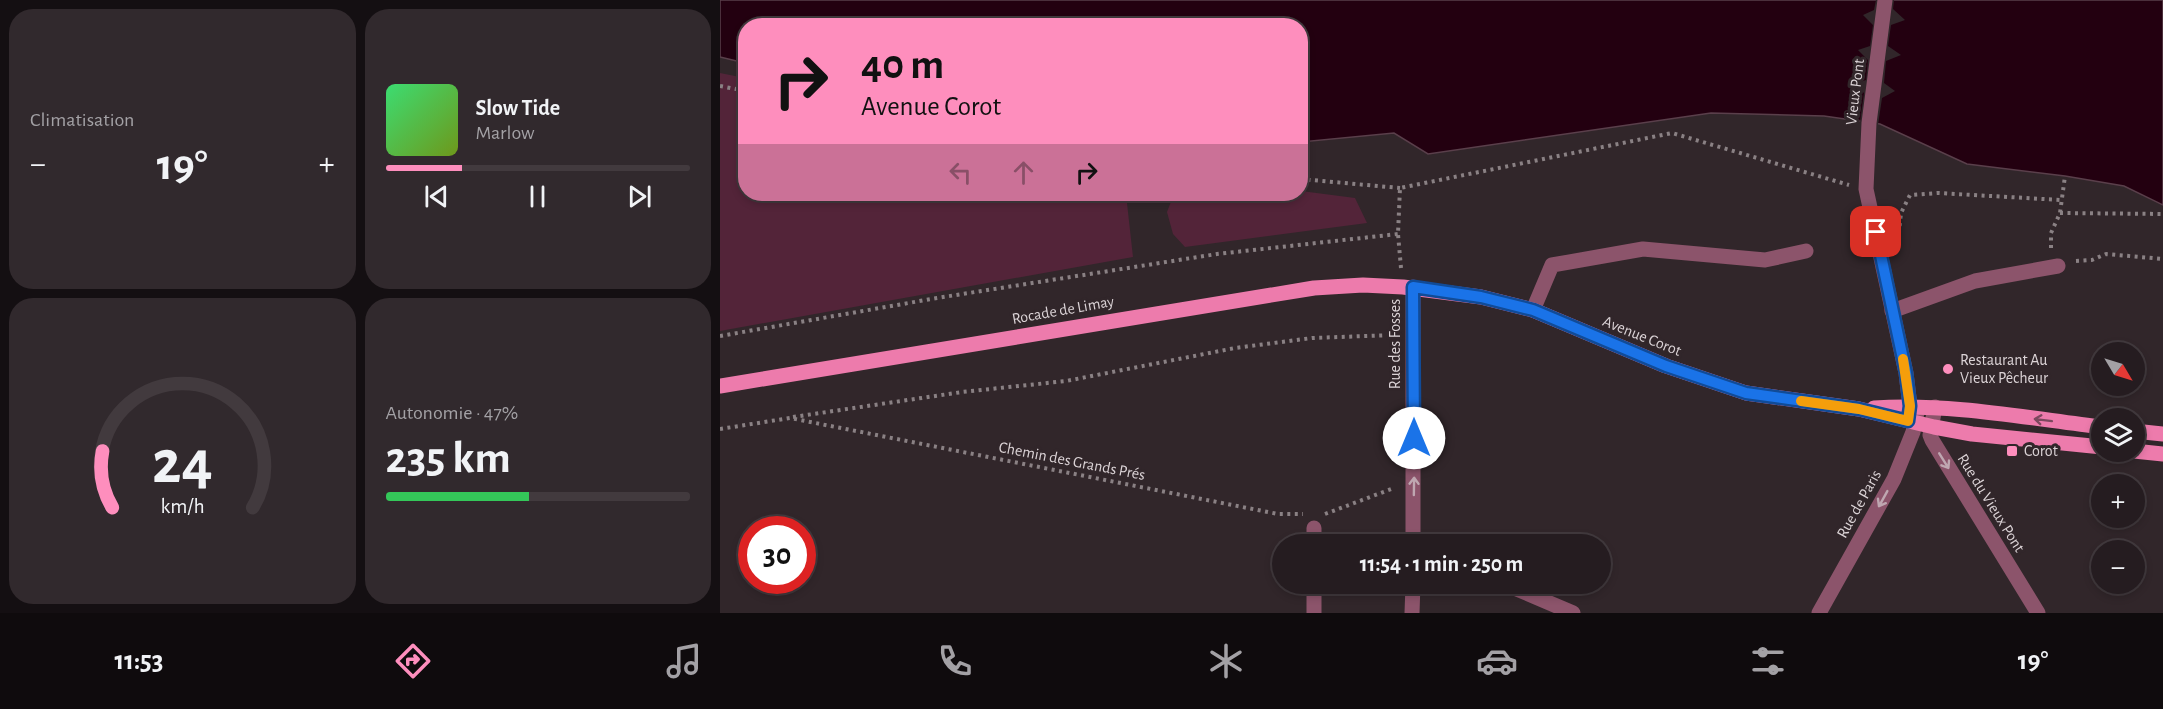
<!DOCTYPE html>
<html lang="fr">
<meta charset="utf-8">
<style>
:root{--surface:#251c20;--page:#31292d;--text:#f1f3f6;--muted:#a3a1a5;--line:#423a3e;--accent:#fe8ebd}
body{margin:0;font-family:"Alegreya Sans",sans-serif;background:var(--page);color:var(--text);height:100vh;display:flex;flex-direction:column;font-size:22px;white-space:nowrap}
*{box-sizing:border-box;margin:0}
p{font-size:20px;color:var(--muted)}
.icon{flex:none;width:33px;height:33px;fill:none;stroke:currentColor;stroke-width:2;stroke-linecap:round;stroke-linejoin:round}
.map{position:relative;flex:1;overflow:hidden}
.details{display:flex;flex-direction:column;gap:9px;padding:9px;background:#140f12;width:720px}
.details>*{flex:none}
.top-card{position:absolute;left:18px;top:18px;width:570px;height:183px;border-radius:24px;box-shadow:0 3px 9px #0003,0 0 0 2px var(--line);background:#fe8ebd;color:#111;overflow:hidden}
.needle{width:39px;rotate:128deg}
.controls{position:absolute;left:1371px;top:342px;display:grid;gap:12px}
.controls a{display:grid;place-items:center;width:54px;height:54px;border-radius:50%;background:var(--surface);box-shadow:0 3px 9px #0003,0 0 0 2px var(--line);font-size:30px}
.speed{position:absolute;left:18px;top:516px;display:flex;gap:12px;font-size:30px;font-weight:700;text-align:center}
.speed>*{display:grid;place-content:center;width:78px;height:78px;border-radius:50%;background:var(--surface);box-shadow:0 3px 9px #0003,0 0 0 2px var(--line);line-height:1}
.speed .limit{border:9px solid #d22;background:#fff;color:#111}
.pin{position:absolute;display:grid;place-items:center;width:51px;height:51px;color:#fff;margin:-26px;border-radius:12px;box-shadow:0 3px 9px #0006}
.me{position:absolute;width:66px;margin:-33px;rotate:0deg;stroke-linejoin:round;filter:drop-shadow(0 0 4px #0008)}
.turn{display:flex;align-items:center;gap:21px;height:126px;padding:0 24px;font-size:27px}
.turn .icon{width:78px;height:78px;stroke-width:2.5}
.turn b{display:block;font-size:42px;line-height:51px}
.lanes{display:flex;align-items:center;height:57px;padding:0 24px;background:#0003;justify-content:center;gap:30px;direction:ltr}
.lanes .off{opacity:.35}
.big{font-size:45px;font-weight:600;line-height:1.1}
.details .widget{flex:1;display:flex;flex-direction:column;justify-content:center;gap:9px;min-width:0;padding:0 21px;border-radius:24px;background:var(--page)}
.details .dial{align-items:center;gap:0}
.dial svg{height:156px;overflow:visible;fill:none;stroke:var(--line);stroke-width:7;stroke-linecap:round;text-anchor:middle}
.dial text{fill:var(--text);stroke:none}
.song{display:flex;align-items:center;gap:18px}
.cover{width:72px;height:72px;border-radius:9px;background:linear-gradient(135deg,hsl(140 70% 55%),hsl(80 70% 35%))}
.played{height:6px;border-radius:3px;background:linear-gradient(90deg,var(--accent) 25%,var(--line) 25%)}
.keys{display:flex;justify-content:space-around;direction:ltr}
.heat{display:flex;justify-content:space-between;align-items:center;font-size:33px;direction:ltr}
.charge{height:9px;border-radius:4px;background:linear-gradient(90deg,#34c759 47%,var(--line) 0)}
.details .tiles{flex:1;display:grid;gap:9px;grid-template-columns:repeat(2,1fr)}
.trip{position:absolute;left:552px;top:534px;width:339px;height:60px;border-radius:30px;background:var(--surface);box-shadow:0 3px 9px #0003,0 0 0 2px var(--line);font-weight:600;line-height:60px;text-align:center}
.tabs{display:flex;height:96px;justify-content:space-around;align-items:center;background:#0f0b0d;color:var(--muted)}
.tabs .icon{width:42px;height:42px}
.tabs .selected{color:var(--accent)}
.tabs b{font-size:27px;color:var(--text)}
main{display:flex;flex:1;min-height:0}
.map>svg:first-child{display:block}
.green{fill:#532439}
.water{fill:#230010;stroke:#5a3f4b;stroke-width:1.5}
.pier{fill:#31262a}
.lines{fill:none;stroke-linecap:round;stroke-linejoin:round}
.path{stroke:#8a8184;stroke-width:4;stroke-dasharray:3 4.5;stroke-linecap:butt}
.minor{stroke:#8c546b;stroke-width:15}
.major{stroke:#ed7bac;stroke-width:15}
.oneway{stroke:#7c485e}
.oneway2{stroke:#bfa7b1}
.route-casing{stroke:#114b97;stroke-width:15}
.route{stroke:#1a73e8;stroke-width:10}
.slow{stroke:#f59e0b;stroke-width:10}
.poi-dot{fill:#fe8ebd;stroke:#31262a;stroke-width:2}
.labels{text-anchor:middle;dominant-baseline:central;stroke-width:6;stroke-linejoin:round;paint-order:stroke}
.street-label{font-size:16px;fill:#dbd3d6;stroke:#31262a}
.poi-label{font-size:16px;fill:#dbd3d6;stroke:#31262a;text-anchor:start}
</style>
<main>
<section class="details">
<div class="tiles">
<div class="widget"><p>Climatisation</p>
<div class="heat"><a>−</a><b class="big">19°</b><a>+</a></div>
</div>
<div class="widget">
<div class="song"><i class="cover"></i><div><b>Slow Tide</b><p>Marlow</p></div></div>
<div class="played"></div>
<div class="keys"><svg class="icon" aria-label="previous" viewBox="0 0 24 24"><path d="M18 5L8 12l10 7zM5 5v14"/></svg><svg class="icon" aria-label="pause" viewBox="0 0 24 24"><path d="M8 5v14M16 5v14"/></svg><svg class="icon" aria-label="next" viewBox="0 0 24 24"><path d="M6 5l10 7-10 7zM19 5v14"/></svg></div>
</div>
<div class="widget dial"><svg viewBox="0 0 100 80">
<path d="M14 69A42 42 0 1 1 86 69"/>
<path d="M14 69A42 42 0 0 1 9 40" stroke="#fe8ebd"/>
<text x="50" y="56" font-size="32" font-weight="700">24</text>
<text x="50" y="72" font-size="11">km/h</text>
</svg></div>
<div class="widget"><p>Autonomie · 47%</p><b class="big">235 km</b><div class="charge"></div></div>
</div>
</section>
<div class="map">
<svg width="1443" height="613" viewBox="0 0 1443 613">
<rect width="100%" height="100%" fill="#31262a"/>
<!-- green -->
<g class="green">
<polygon points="0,73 25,78 26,194 406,194 413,257 0,331"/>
<polygon points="581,191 635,198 647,223 465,247 453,234 447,212 454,194 580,194"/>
</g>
<!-- water -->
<polygon class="water" points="0,0 1443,0 1443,205 1404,186 1345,176 1247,164 1160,124 1104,116 991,113 708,154 674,133 581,142 580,26 26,26 25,63 0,57"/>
<!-- pier -->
<polygon class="pier" points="1156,0 1174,0 1173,9 1185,20 1171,25 1168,46 1181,55 1166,61 1164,83 1175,91 1162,98 1158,125 1140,122 1144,93 1134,84 1146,80 1148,60 1138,50 1150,46 1153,25 1143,15 1154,10"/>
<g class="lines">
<!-- path -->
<g class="path">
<polyline points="0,86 26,91"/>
<polyline points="580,179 680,188"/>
<polyline points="1340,213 1443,214"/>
<polyline points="1178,241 1181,213 1190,195 1218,193 1341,200"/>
<polyline points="1331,248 1331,233 1340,213 1345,176"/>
<polyline points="1356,261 1372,260 1386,254 1443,259"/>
<polyline points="681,268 678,234 680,188 952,133 1129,185"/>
<polyline points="0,336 217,298 497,254 678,234"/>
<polyline points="73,417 242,392 346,381 515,348 592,338 674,335"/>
<polyline points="0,429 70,418 558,514 583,514"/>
<polyline points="605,514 674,488"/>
</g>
<!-- minor -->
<g class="minor">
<polyline points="1165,0 1149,123 1146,189 1186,373 1190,406 1188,420"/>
<polyline points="693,287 693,544"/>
<polyline points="813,310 832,265 923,249 1045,260 1086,251"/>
<polyline points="1172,311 1255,281 1338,266"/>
<polyline points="1215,407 1210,435 1212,440 1318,613"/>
<polyline points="594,544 594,528"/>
<polyline points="785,584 853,613"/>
<polyline points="594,613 594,584"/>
<polyline points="692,613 693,584"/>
<polyline points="1099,613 1174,479 1193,432 1197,412"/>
</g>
<!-- major -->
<g class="major">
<polyline points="0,386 594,288 643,285 683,287 761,297 813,310 946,366 1026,393 1139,409 1214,427 1252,434 1382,447"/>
<path d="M1154 408C1230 403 1307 418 1382 427"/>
<polyline points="1414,431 1443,434"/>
<polyline points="1414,451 1443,454"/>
</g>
</g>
<!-- one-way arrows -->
<defs><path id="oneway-shaft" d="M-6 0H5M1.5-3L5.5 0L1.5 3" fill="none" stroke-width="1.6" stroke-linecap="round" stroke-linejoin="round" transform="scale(1.5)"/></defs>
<use class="oneway" href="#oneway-shaft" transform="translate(1323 420) rotate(-173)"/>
<g class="oneway2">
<use href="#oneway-shaft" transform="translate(1224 461) rotate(58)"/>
<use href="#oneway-shaft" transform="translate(694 486) rotate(-89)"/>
<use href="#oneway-shaft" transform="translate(1163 499) rotate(119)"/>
</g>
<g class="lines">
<!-- route casing -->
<g class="route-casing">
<polyline id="route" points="694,438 693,287 761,297 813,310 946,366 1026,393 1139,409 1188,421 1190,406 1186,373 1156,232"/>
</g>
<!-- route -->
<use href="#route" class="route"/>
<!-- slow -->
<polyline class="slow" points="1081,401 1139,409 1188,421 1190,406 1183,359"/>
</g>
<!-- markers -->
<g class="poi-dot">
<circle cx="1228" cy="369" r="6"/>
<rect x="1286" y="445" width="12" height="12" rx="3"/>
</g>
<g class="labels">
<!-- street labels -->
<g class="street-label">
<text transform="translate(1135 92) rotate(-83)">Vieux Pont</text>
<text transform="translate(343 310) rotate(-10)">Rocade de Limay</text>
<text transform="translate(922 336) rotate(22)">Avenue Corot</text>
<text transform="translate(675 344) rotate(-90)">Rue des Fosses</text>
<text transform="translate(352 461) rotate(11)">Chemin des Grands Prés</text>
<text transform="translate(1271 503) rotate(58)">Rue du Vieux Pont</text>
<text transform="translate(1139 504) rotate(-61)">Rue de Paris</text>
</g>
<!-- poi labels -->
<g class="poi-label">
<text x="1240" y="360">Restaurant Au<tspan x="1240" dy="18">Vieux Pêcheur</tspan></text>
<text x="1304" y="451">Corot</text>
</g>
</g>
</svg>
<div class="controls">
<a><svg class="needle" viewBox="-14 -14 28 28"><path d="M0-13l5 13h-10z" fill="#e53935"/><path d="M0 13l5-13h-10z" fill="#a3a1a5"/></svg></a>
<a><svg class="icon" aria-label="layers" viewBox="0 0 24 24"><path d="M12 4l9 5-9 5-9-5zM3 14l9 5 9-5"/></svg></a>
<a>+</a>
<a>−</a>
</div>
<div class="speed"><div class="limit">30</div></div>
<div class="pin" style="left:1156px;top:232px;background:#d93025"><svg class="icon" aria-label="arrive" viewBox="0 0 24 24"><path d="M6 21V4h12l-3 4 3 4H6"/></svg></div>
<svg class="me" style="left:694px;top:438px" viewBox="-20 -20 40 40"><circle r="19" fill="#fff"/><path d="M0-13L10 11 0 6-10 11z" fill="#1a73e8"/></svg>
<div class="trip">11:54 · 1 min · 250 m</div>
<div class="top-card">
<div class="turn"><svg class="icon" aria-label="right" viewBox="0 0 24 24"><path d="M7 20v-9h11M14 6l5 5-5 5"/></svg><div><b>40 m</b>Avenue Corot</div></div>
<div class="lanes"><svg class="icon off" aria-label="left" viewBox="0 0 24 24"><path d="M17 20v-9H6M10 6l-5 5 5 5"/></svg><svg class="icon off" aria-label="ahead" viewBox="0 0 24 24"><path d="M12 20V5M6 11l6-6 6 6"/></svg><svg class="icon" aria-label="right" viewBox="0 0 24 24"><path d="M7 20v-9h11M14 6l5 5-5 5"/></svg></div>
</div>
</div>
</main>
<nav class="tabs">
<b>11:53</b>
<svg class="icon selected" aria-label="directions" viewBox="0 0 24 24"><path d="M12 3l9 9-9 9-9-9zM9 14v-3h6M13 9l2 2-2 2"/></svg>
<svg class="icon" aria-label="music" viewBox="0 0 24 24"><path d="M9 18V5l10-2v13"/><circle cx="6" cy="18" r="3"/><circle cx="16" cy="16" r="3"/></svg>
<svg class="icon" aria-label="phone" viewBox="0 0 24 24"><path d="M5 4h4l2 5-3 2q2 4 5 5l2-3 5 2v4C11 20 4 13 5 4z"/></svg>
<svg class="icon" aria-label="climate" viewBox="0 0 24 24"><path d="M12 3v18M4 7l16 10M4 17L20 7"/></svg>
<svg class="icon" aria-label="car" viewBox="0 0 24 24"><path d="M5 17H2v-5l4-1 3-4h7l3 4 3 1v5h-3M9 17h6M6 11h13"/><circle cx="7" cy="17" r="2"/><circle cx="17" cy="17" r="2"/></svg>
<svg class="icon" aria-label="filters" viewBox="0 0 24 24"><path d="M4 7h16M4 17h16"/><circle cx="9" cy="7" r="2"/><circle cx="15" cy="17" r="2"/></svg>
<b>19°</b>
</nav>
